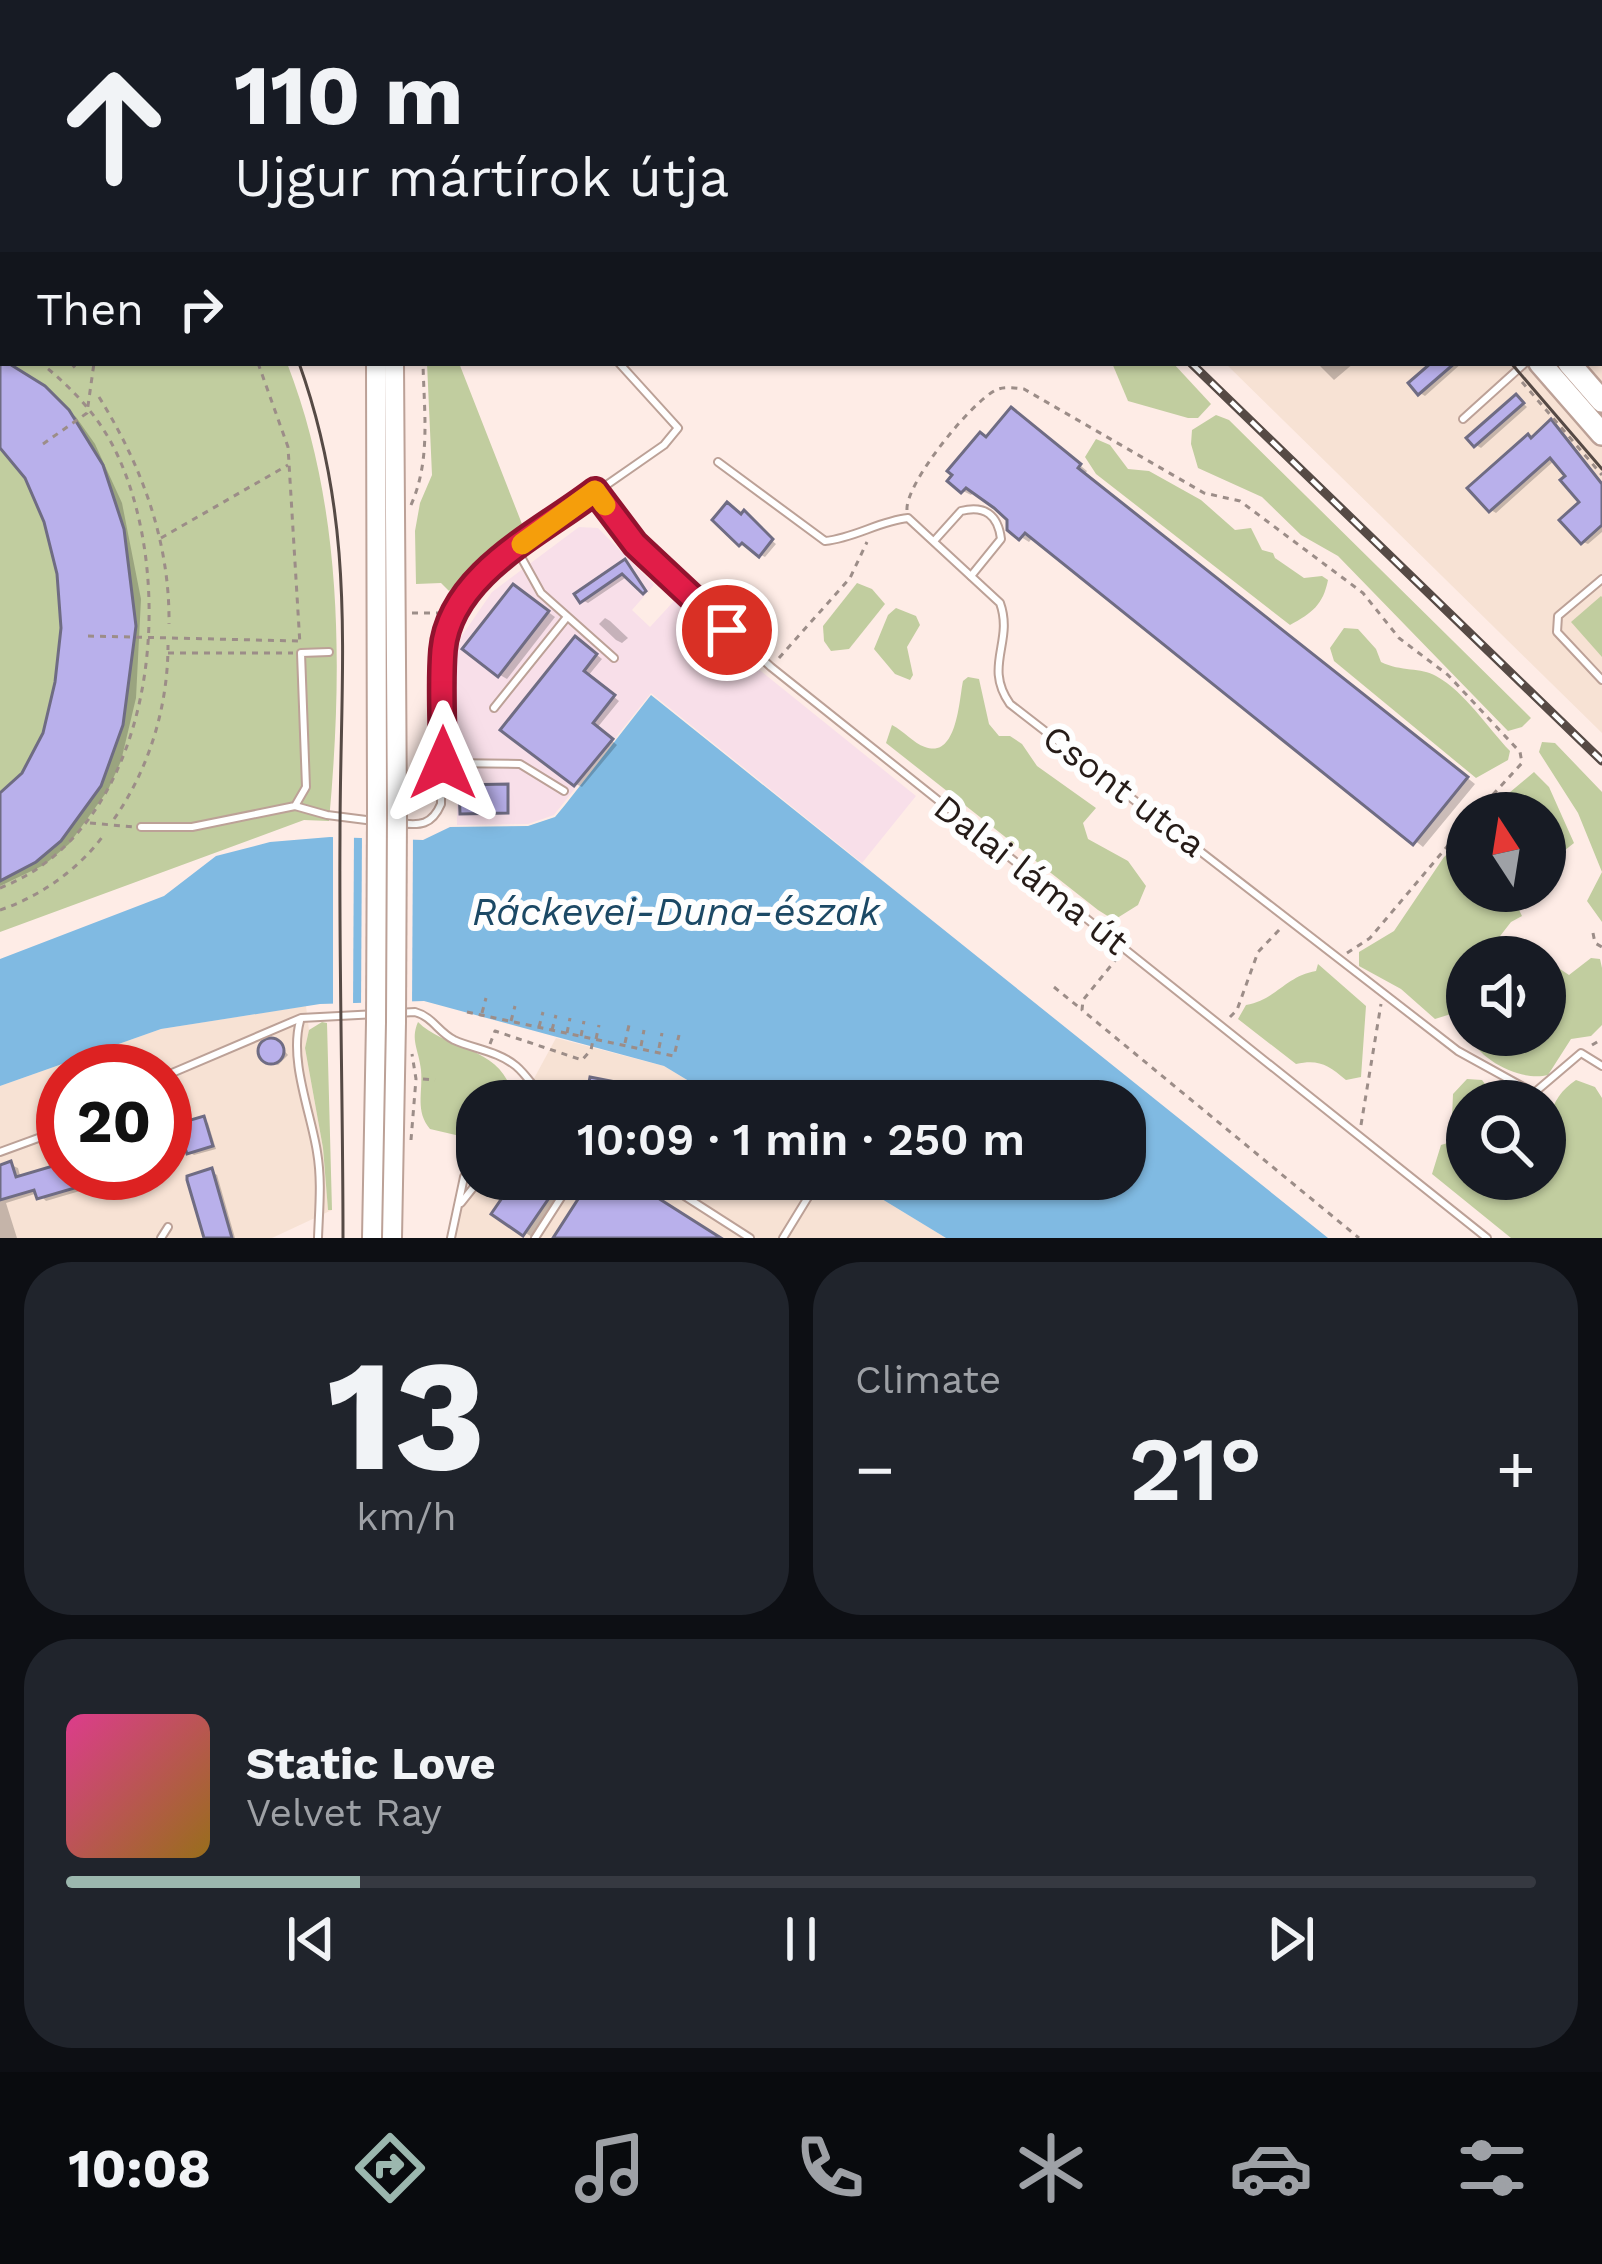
<!DOCTYPE html>
<meta charset="utf-8">
<style>
:root{--surface:#171b24;--page:#20242c;--text:#f1f3f6;--muted:#9ea1a6;--line:#363941;--accent:#9bb7ae}
body{margin:0;font-family:"Work Sans",sans-serif;background:var(--page);color:var(--text);height:100vh;display:flex;flex-direction:column;font-size:45px;white-space:nowrap}
*{box-sizing:border-box;margin:0}
p{font-size:39px;color:var(--muted)}
.icon{flex:none;width:66px;height:66px;fill:none;stroke:currentColor;stroke-width:2;stroke-linecap:round;stroke-linejoin:round}
.map{position:relative;height:1238px;overflow:hidden}
.drawer{display:flex;flex-direction:column;gap:24px;padding:24px;background:#0d0f14;flex:1}
.drawer>*{flex:none}
.banner{position:absolute;left:0px;top:0px;width:1602px;height:366px;box-shadow:0 3px 9px #0004;background:#171b24;color:var(--text);overflow:hidden}
.needle{width:78px;rotate:348deg}
.controls{position:absolute;left:1446px;top:792px;display:grid;gap:24px}
.controls a{display:grid;place-items:center;width:120px;height:120px;border-radius:50%;background:var(--surface);box-shadow:0 3px 9px #0004;font-size:60px}
.speed{position:absolute;left:36px;top:1044px;display:flex;gap:24px;font-size:60px;font-weight:700;text-align:center}
.speed>*{display:grid;place-content:center;width:156px;height:156px;border-radius:50%;background:var(--surface);box-shadow:0 3px 9px #0004;line-height:1}
.speed .limit{border:18px solid #d22;background:#fff;color:#111}
.pin{position:absolute;display:grid;place-items:center;width:102px;height:102px;color:#fff;margin:-51px;border:6px solid #fff;border-radius:50%;box-shadow:0 3px 12px #0007}
.me{position:absolute;width:132px;margin:-66px;rotate:0deg;stroke-linejoin:round;filter:drop-shadow(0 0 9px #0008)}
.turn{display:flex;align-items:center;gap:42px;height:252px;padding:0 36px;font-size:54px}
.turn .icon{width:156px;height:156px;stroke-width:2.5}
.turn b{display:block;font-size:84px;line-height:102px}
.then{display:flex;align-items:center;height:114px;padding:0 36px;background:#0003;gap:24px;font-size:45px}
.big{font-size:90px;font-weight:600;line-height:1.1}
.drawer .card{flex:1;display:flex;flex-direction:column;justify-content:center;gap:18px;min-width:0;padding:0 42px;border-radius:48px;background:var(--page)}
.drawer .dial{align-items:center;gap:0}
.dial b{font-size:156px;line-height:1}
.song{display:flex;align-items:center;gap:36px}
.cover{width:144px;height:144px;border-radius:18px;background:linear-gradient(135deg,hsl(330 70% 55%),hsl(40 70% 35%))}
.played{height:12px;border-radius:6px;background:linear-gradient(90deg,var(--accent) 20%,var(--line) 20%)}
.keys{display:flex;justify-content:space-around;direction:ltr}
.heat{display:flex;justify-content:space-between;align-items:center;font-size:66px;direction:ltr}
.drawer .tiles{flex:1;display:grid;gap:24px;grid-template-columns:1fr 1fr}
.card:last-child{grid-column:span 2}
.trip{position:absolute;left:456px;top:1080px;width:690px;height:120px;border-radius:48px;background:var(--surface);box-shadow:0 3px 9px #0004;font-weight:600;line-height:120px;text-align:center}
.tabs{display:flex;height:192px;justify-content:space-around;align-items:center;background:#090b0e;color:var(--muted)}
.tabs .icon{width:84px;height:84px}
.tabs .active{color:var(--accent)}
.tabs b{font-size:54px;color:var(--text)}
.map>svg:first-child{display:block}
.commercial{fill:#f8dfe9}
.industrial{fill:#f7e2d4;fill-rule:evenodd}
.green{fill:#c1cd9f}
.water{fill:#80bae2}
.pier{fill:#feece6}
.shadow{fill:#0003}
.building{fill:#b9b0eb;stroke:#6f6c83;stroke-width:3}
.lines{fill:none;stroke-linecap:round;stroke-linejoin:round}
.service-casing{stroke:#bca197;stroke-width:10}
.minor-casing{stroke:#bca197;stroke-width:18}
.secondary-casing{stroke:#bca197;stroke-width:22}
.primary-casing{stroke:#bca197;stroke-width:26}
.path{stroke:#9c8d88;stroke-width:3;stroke-dasharray:6 6;stroke-linecap:butt}
.service{stroke:#fff;stroke-width:6}
.minor{stroke:#fff;stroke-width:14}
.secondary{stroke:#fff;stroke-width:18}
.primary{stroke:#fff;stroke-width:21}
.tram{stroke:#564a45;stroke-width:3}
.rail-casing{stroke:#564a45;stroke-width:9}
.rail{stroke:#fefefe;stroke-width:4.5;stroke-dasharray:14;stroke-linecap:butt}
.secondary-bridge-casing{stroke:#bca197;stroke-width:22;stroke-linecap:butt}
.secondary-bridge{stroke:#fff;stroke-width:18}
.route-casing{stroke:#92132f;stroke-width:30}
.route{stroke:#e11d48;stroke-width:21}
.slow{stroke:#f59e0b;stroke-width:21}
.labels{text-anchor:middle;dominant-baseline:central;stroke-width:12;stroke-linejoin:round;paint-order:stroke}
.street-label{font-size:36px;fill:#261c18;stroke:#fefefe}
.water-label{font-size:39px;font-style:italic;fill:#1c4965;stroke:#fefefe}
</style>
<div class="map">
<svg width="1602" height="1238" viewBox="0 0 1602 1238">
<rect width="100%" height="100%" fill="#feece6"/>
<!-- commercial -->
<polygon class="commercial" points="579,527 598,528 654,585 632,610 650,627 674,601 916,796 862,863 651,693 554,815 528,824 457,825 456,658 461,637 492,592"/>
<!-- industrial -->
<g class="industrial">
<polygon points="1019,0 1602,0 1602,733 1225,363 1599,363 1599,3 1015,3"/>
<path d="M306 1006 309 1030 305 1048 323 1148 328 1209 332 1210 272 1238H0V1086L161 1029ZM63 1071H165V1173H63Z"/>
<polygon points="556,1038 664,1066 722,1101 530,1101 531,1084"/>
<polygon points="480,1179 849,1179 946,1238 452,1238 459,1205"/>
</g>
<!-- green -->
<g class="green">
<path d="M0 0 29 3H3V363H287C343 507 343 668 329 821L304 820 0 932Z"/>
<polygon points="427,363 459,363 522,524 449,591 441,583 416,584 415,531 420,503 432,475"/>
<polygon points="1112,363 1173,363 1211,404 1198,418 1188,418 1128,401"/>
<polygon points="1216,415 1229,420 1531,718 1522,727 1508,731 1338,556 1301,535 1262,497 1198,468 1191,444 1192,430"/>
<path d="M1096 439 1110 445 1128 469 1149 471 1201 500 1235 530 1251 528 1262 550 1273 553 1275 558 1304 578 1322 576 1328 580C1323 605 1312 613 1290 625L1096 474 1085 457Z"/>
<polygon points="857,583 872,589 885,604 849,649 831,651 824,641 823,626"/>
<polygon points="1601,596 1602,597 1602,657 1571,622"/>
<polygon points="896,608 916,616 920,625 907,647 913,675 910,680 895,674 874,649 888,615"/>
<path d="M1344 628 1358 629 1376 649 1381 662C1401 672 1421 667 1436 676 1465 692 1487 727 1510 751L1508 760 1476 778 1334 661 1330 648Z"/>
<path d="M968 677 979 679 989 724 999 736H1010L1022 744 1037 766 1096 808 1083 823 1088 839 1128 861 1146 886 1138 905 1114 920 1098 910 886 743 892 725C904 731 913 743 925 747 957 759 959 701 963 681Z"/>
<polygon points="1542,742 1555,743 1602,792 1602,922 1587,901 1602,872 1578,813 1539,752"/>
<polygon points="1534,772 1549,787 1574,843 1550,862 1545,862 1545,813 1507,813 1503,798"/>
<polygon points="1467,837 1467,891 1510,891 1522,916 1511,922 1497,940 1539,957 1467,957 1467,1009 1435,1019 1401,989 1359,966 1359,952 1394,931 1444,857"/>
<path d="M1591 958 1600 959 1602 968V1025L1591 1036 1571 1039 1548 1075C1521 1082 1479 1060 1469 1035H1545V959L1569 975Z"/>
<path d="M1318 964 1366 1006 1361 1077 1346 1080C1328 1065 1319 1059 1296 1064L1238 1019 1246 1005C1277 999 1286 976 1316 971Z"/>
<polygon points="322,1022 327,1023 332,1210 328,1210 323,1148 305,1048 309,1030"/>
<path d="M418 1022C443 1047 490 1047 507 1080L504 1101H477V1140L462 1163 458 1159 460 1136 430 1129C415 1111 423 1093 421 1070 419 1050 410 1040 418 1022Z"/>
<path d="M1467 1079 1482 1080 1498 1101H1467V1179H1545C1545 1143 1542 1102 1576 1080L1595 1087 1602 1098V1238H1511L1432 1174 1441 1145 1451 1142 1453 1094Z"/>
</g>
<!-- water -->
<polygon class="water" points="651,695 1328,1238 946,1238 849,1179 1125,1179 1125,1101 722,1101 664,1066 424,1001 320,1004 161,1029 0,1086 0,959 164,896 216,856 270,842 330,837 423,840 450,827 528,826 555,817 565,805"/>
<!-- pier -->
<g class="pier">
<polygon points="333,831 354,832 353,1009 333,1010"/>
<polygon points="362,832 413,834 412,1007 361,1009"/>
</g>
<!-- shadow -->
<g class="shadow">
<polygon points="1095,0 1174,0 1177,3 1091,3"/>
<polygon points="1566,0 1602,0 1602,12 1599,14 1599,3 1563,3"/>
<polygon points="1599,44 1602,46 1599,91"/>
<polygon points="1602,123 1602,173 1599,175 1599,125"/>
<polygon points="1599,192 1602,192 1599,269"/>
<polygon points="0,363 26,375 76,417 95,444 122,503 141,599 136,698 121,761 108,790 69,844 44,865 0,886 0,794 24,775 45,734 58,682 64,628 59,573 47,521 27,476 0,444"/>
<polygon points="1317,363 1354,363 1334,380"/>
<polygon points="1435,363 1462,363 1425,396 1420,393"/>
<polygon points="1516,397 1527,407 1481,448 1476,445"/>
<polygon points="1020,416 1087,471 1085,474 1475,784 1423,847 1034,536 1029,542 1021,537 1010,519 975,491 971,495 963,491 988,440"/>
<polygon points="1552,423 1602,482 1602,532 1588,544 1583,542 1583,502 1555,460 1496,513 1491,510 1532,440"/>
<polygon points="727,506 763,528 761,532 776,544 765,557 741,544 716,520"/>
<polygon points="625,562 649,593 628,576 588,603 582,600"/>
<polygon points="521,592 555,617 507,679 500,675"/>
<polygon points="605,618 610,621 628,638 622,643 616,640 599,624"/>
<polygon points="582,643 602,659 588,676 619,701 597,728 617,745 582,787 576,784"/>
<polygon points="275,1040 288,1055 278,1065 264,1059 259,1052 260,1047"/>
<polygon points="635,1089 640,1092 639,1101 608,1101 589,1095"/>
<polygon points="203,1120 208,1123 216,1149 194,1155 189,1152"/>
<polygon points="11,1165 18,1168 21,1179 63,1166 63,1173 86,1173 90,1188 46,1201 38,1193 6,1203 17,1238 0,1238 0,1192"/>
<polygon points="212,1172 217,1175 235,1238 207,1238"/>
<polygon points="518,1179 572,1179 532,1237 495,1213"/>
</g>
<!-- building -->
<g class="building">
<polygon points="0,358 45,386 69,410 103,465 124,529 136,626 123,725 101,786 61,841 36,862 0,881 0,793 22,773 43,733 55,682 61,628 57,574 44,522 25,478 0,448"/>
<polygon points="1431,363 1455,363 1418,395 1408,383"/>
<polygon points="1516,394 1524,403 1474,447 1466,438"/>
<polygon points="1011,407 1081,464 1078,468 1468,777 1413,845 1025,533 1019,540 1007,530 1007,520 994,508 966,488 961,493 947,481 952,475 947,471 980,432 986,437"/>
<polygon points="1551,419 1602,484 1602,525 1581,544 1559,520 1579,502 1560,480 1565,476 1550,458 1489,512 1467,488 1528,434 1531,438"/>
<polygon points="727,502 741,514 744,510 773,539 759,557 742,543 739,546 712,520"/>
<polygon points="625,559 646,591 643,594 622,574 580,603 574,594"/>
<polygon points="513,584 549,611 498,677 462,649"/>
<polygon points="575,636 597,654 584,671 615,695 593,723 613,739 574,786 500,730"/>
<polygon points="508,784 508,813 460,814 459,785"/>
<circle cx="271" cy="1051" r="13"/>
<polygon points="590,1077 636,1086 636,1101 586,1097"/>
<polygon points="204,1116 213,1146 187,1154 177,1124"/>
<polygon points="11,1161 16,1177 63,1163 63,1173 82,1173 85,1185 37,1199 34,1190 0,1200 0,1165"/>
<polygon points="212,1168 232,1238 204,1238 187,1180 187,1176"/>
<polygon points="515,1179 562,1179 523,1236 491,1214"/>
<polygon points="591,1179 628,1179 721,1238 553,1238"/>
</g>
<g class="lines">
<!-- service casing -->
<g class="service-casing">
<g id="service">
<polyline points="355,0 363,3"/>
<polyline points="291,3 293,0"/>
<polyline points="1463,419 1525,363"/>
<path d="M718 462 825 541C855 538 879 521 908 518L1000 603C1014 642 983 666 1010 704L1458 1051 1534 1093 1581 1053 1602 1066"/>
<polyline points="595,491 635,544 771,667 1487,1238"/>
<path d="M934 541 961 511C985 505 998 515 1001 539L971 576"/>
<polyline points="516,548 541,593 614,658"/>
<polyline points="1602,579 1558,616 1557,632 1602,680"/>
<polyline points="494,708 567,617"/>
<polyline points="443,763 520,764 564,791"/>
<polyline points="295,806 327,815 374,821"/>
<path d="M399 823C420 826 432 825 441 804L443 648 454 613 466 594 516 548 664 445 678 428 619 363"/>
<polyline points="141,827 192,827 295,806 306,787 301,653 329,652"/>
<path d="M300 1021C289 1061 311 1113 317 1152 322 1181 319 1209 318 1238"/>
<path d="M165 1076 301 1018 415 1012C433 1017 438 1032 454 1040 474 1049 498 1051 516 1066 529 1077 534 1090 548 1101"/>
<polyline points="643,1087 647,1101"/>
<polyline points="519,1101 532,1089"/>
<polyline points="0,1152 63,1129"/>
<polyline points="658,1179 750,1238"/>
<polyline points="680,1193 689,1179"/>
<polyline points="461,1203 480,1179"/>
<polyline points="161,1238 168,1227"/>
<polyline points="451,1238 464,1177 477,1156"/>
<polyline points="535,1238 573,1179"/>
<polyline points="783,1238 810,1194"/>
</g>
</g>
<!-- minor casing -->
<g class="minor-casing">
<g id="minor">
<polyline points="192,0 195,3"/>
<polyline points="1599,178 1602,176"/>
</g>
</g>
<!-- secondary casing -->
<g class="secondary-casing">
<g id="secondary">
<polyline points="438,3 439,0"/>
<polyline points="472,3 473,0"/>
<polyline points="376,363 377,812"/>
<polyline points="394,363 397,812"/>
<polyline points="372,1238 376,1022"/>
<polyline points="392,1238 396,1022"/>
</g>
</g>
<!-- primary casing -->
<g class="primary-casing">
<g id="primary">
<polyline points="1226,0 1228,3"/>
<polyline points="1250,0 1252,3"/>
<polyline points="1540,363 1602,434"/>
<polyline points="1569,363 1602,401"/>
</g>
</g>
<!-- path -->
<g class="path">
<polyline points="128,0 131,3"/>
<polyline points="215,0 218,3"/>
<polyline points="1180,0 1183,3"/>
<polyline points="499,3 500,0"/>
<polyline points="620,3 621,0"/>
<polyline points="0,10 3,13"/>
<polyline points="0,127 3,127"/>
<polyline points="0,323 3,324"/>
<polyline points="0,335 3,337"/>
<polyline points="71,363 77,370"/>
<polyline points="258,363 288,447 300,645"/>
<polyline points="1522,382 1602,475"/>
<path d="M99 397C142 466 170 542 169 624"/>
<polyline points="43,444 87,413 94,363"/>
<path d="M411 505C431 460 424 412 423 363"/>
<path d="M907 510C905 484 971 402 996 390 1004 386 1015 388 1024 389L1204 493 1240 501 1363 593 1399 638 1448 675 1520 752 1522 763 1476 813"/>
<polyline points="161,538 288,465"/>
<polyline points="412,613 445,613"/>
<polyline points="88,636 298,641"/>
<polyline points="168,653 293,653"/>
<polyline points="779,658 850,578 867,542"/>
<path d="M114 819C149 769 168 707 168 645"/>
<polyline points="90,823 134,827"/>
<path d="M0 888C155 828 180 588 117 454 99 416 73 389 41 363"/>
<path d="M0 910C39 897 78 870 103 836"/>
<polyline points="1593,933 1595,943 1602,947"/>
<polyline points="1347,953 1370,938 1467,823"/>
<polyline points="1118,957 1083,1000 1082,1010 1359,1238"/>
<polyline points="1054,987 1081,1009"/>
<polyline points="467,1012 674,1056 679,1035"/>
<polyline points="482,1013 486,998"/>
<polyline points="1230,1017 1237,1010 1258,952 1281,928"/>
<polyline points="511,1021 515,1006"/>
<polyline points="539,1027 543,1012"/>
<polyline points="552,1030 556,1015"/>
<polyline points="567,1033 570,1018"/>
<polyline points="581,1036 584,1021"/>
<polyline points="596,1039 599,1025"/>
<polyline points="625,1043 629,1025"/>
<polyline points="490,1044 495,1031 582,1060 591,1050 593,1040"/>
<polyline points="1592,1045 1602,1039"/>
<polyline points="641,1046 644,1030"/>
<polyline points="659,1048 662,1033"/>
<polyline points="423,1079 435,1080"/>
<polyline points="472,1109 477,1113"/>
<polyline points="1361,1125 1381,1004"/>
<polyline points="411,1140 416,1079 412,1054"/>
</g>
<!-- service -->
<use href="#service" class="service"/>
<!-- minor -->
<use href="#minor" class="minor"/>
<!-- secondary -->
<use href="#secondary" class="secondary"/>
<!-- primary -->
<use href="#primary" class="primary"/>
<!-- tram -->
<g class="tram">
<polyline points="56,0 59,3"/>
<polyline points="1188,0 1190,3"/>
<path d="M299 363C358 528 340 666 340 835 339 969 343 1103 343 1238"/>
<polyline points="1511,363 1602,469"/>
</g>
<!-- rail casing -->
<g class="rail-casing">
<g id="rail">
<polyline points="978,0 978,3"/>
<polyline points="1191,363 1602,761"/>
</g>
</g>
<!-- rail -->
<use href="#rail" class="rail"/>
<!-- secondary-bridge casing -->
<g class="secondary-bridge-casing">
<g id="secondary-bridge">
<polyline points="376,1022 377,812"/>
<polyline points="396,1022 397,812"/>
</g>
</g>
<!-- secondary-bridge -->
<use href="#secondary-bridge" class="secondary-bridge"/>
</g>
<g class="lines">
<!-- route casing -->
<g class="route-casing">
<path id="route" d="M443 763C443 726 440 686 443 650 450 574 542 532 595 491L635 544 727 630"/>
</g>
<!-- route -->
<use href="#route" class="route"/>
<!-- slow -->
<polyline class="slow" points="522,544 595,491 605,505"/>
</g>
<g class="labels">
<!-- street labels -->
<g class="street-label">
<text transform="translate(1124 791) rotate(37)">Csont utca</text>
<text transform="translate(1031 875) rotate(38)">Dalai láma út</text>
</g>
<!-- water labels -->
<g class="water-label">
<text x="676" y="911">Ráckevei-Duna-észak</text>
</g>
</g>
</svg>
<div class="controls">
<a><svg class="needle" viewBox="-14 -14 28 28"><path d="M0-13l5 13h-10z" fill="#e53935"/><path d="M0 13l5-13h-10z" fill="#9ea1a6"/></svg></a>
<a><svg class="icon" aria-label="sound" viewBox="0 0 24 24"><path d="M4 9h4l5-4v14l-5-4H4zM17 9q2 3 0 6"/></svg></a>
<a><svg class="icon" aria-label="search" viewBox="0 0 24 24"><circle cx="10" cy="10" r="6"/><path d="M15 15l6 6"/></svg></a>
</div>
<div class="speed"><div class="limit">20</div></div>
<div class="pin" style="left:727px;top:630px;background:#d93025"><svg class="icon" aria-label="arrive" viewBox="0 0 24 24"><path d="M6 21V4h12l-3 4 3 4H6"/></svg></div>
<svg class="me" style="left:443px;top:763px" viewBox="-20 -20 40 40"><path d="M0-17L14 15 0 8-14 15z" fill="#e11d48" stroke="#fff" stroke-width="4"/></svg>
<div class="trip">10:09 · 1 min · 250 m</div>
<div class="banner">
<div class="turn"><svg class="icon" aria-label="ahead" viewBox="0 0 24 24"><path d="M12 20V5M6 11l6-6 6 6"/></svg><div><b>110 m</b>Ujgur mártírok útja</div></div>
<div class="then">Then<svg class="icon" aria-label="right" viewBox="0 0 24 24"><path d="M7 20v-9h11M14 6l5 5-5 5"/></svg></div>
</div>
</div>
<section class="drawer">
<div class="tiles">
<div class="card dial"><b>13</b><p>km/h</p></div>
<div class="card"><p>Climate</p>
<div class="heat"><a>−</a><b class="big">21°</b><a>+</a></div>
</div>
<div class="card">
<div class="song"><i class="cover"></i><div><b>Static Love</b><p>Velvet Ray</p></div></div>
<div class="played"></div>
<div class="keys"><svg class="icon" aria-label="previous" viewBox="0 0 24 24"><path d="M18 5L8 12l10 7zM5 5v14"/></svg><svg class="icon" aria-label="pause" viewBox="0 0 24 24"><path d="M8 5v14M16 5v14"/></svg><svg class="icon" aria-label="next" viewBox="0 0 24 24"><path d="M6 5l10 7-10 7zM19 5v14"/></svg></div>
</div>
</div>
</section>
<nav class="tabs">
<b>10:08</b>
<svg class="icon active" aria-label="directions" viewBox="0 0 24 24"><path d="M12 3l9 9-9 9-9-9zM9 14v-3h6M13 9l2 2-2 2"/></svg>
<svg class="icon" aria-label="music" viewBox="0 0 24 24"><path d="M9 18V5l10-2v13"/><circle cx="6" cy="18" r="3"/><circle cx="16" cy="16" r="3"/></svg>
<svg class="icon" aria-label="phone" viewBox="0 0 24 24"><path d="M5 4h4l2 5-3 2q2 4 5 5l2-3 5 2v4C11 20 4 13 5 4z"/></svg>
<svg class="icon" aria-label="climate" viewBox="0 0 24 24"><path d="M12 3v18M4 7l16 10M4 17L20 7"/></svg>
<svg class="icon" aria-label="car" viewBox="0 0 24 24"><path d="M5 17H2v-5l4-1 3-4h7l3 4 3 1v5h-3M9 17h6M6 11h13"/><circle cx="7" cy="17" r="2"/><circle cx="17" cy="17" r="2"/></svg>
<svg class="icon" aria-label="filters" viewBox="0 0 24 24"><path d="M4 7h16M4 17h16"/><circle cx="9" cy="7" r="2"/><circle cx="15" cy="17" r="2"/></svg>
</nav>
